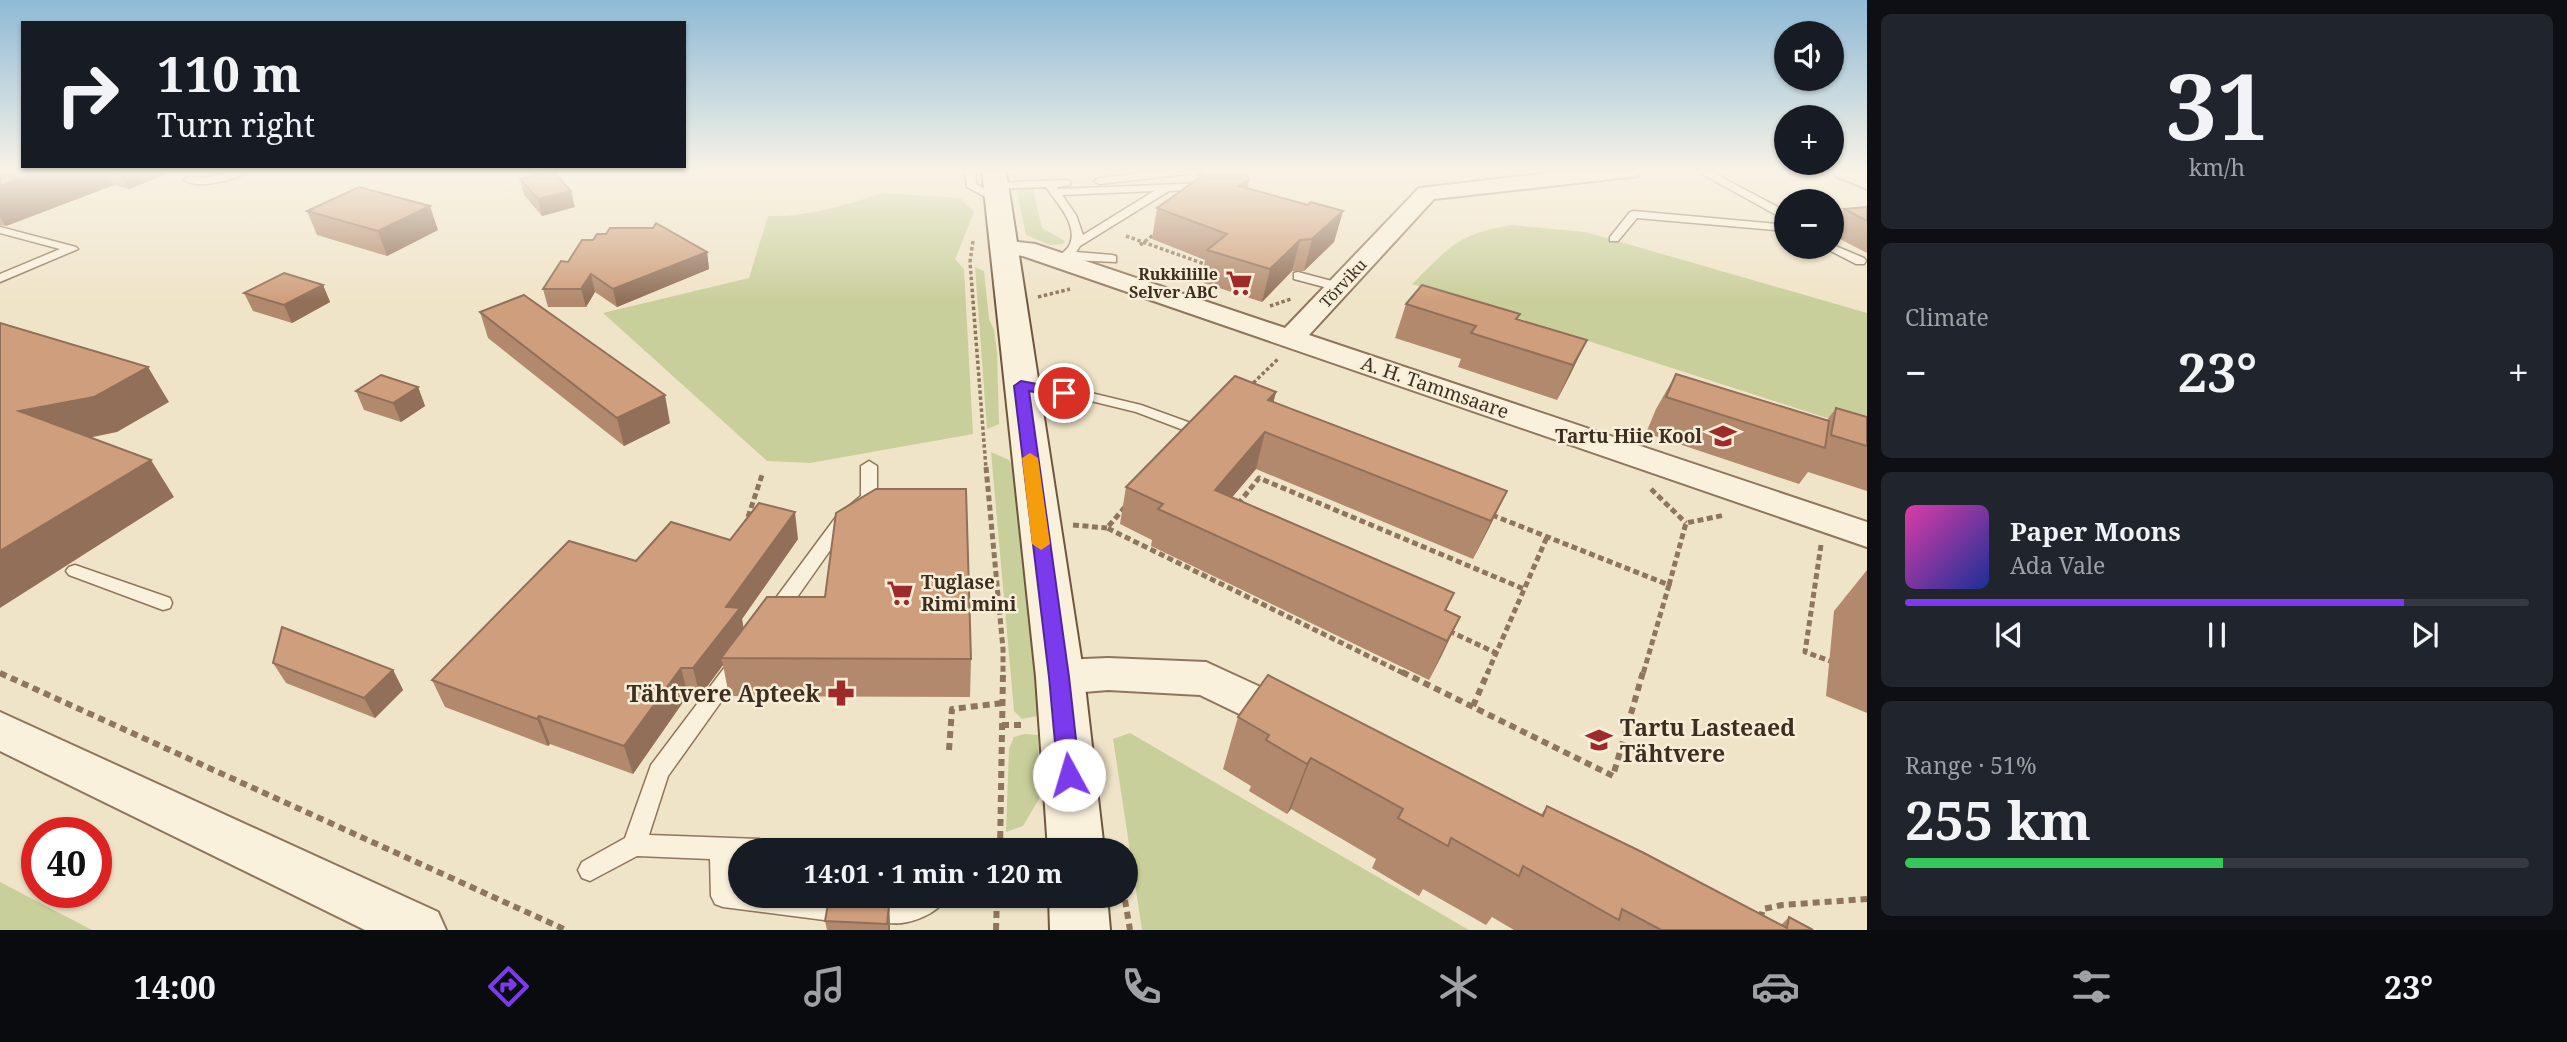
<!DOCTYPE html>
<meta charset="utf-8">
<style>
:root{--surface:#171b24;--page:#20242c;--text:#f1f3f6;--muted:#9ea1a6;--line:#363941;--accent:#7c3aed}
body{margin:0;font-family:"Noto Serif",serif;background:var(--page);color:var(--text);height:100vh;display:flex;flex-direction:column;font-size:26px;white-space:nowrap}
*{box-sizing:border-box;margin:0}
p{font-size:23px;color:var(--muted)}
.icon{flex:none;width:38px;height:38px;fill:none;stroke:currentColor;stroke-width:2;stroke-linecap:round;stroke-linejoin:round}
.map{position:relative;flex:1;overflow:hidden}
.sheet{display:flex;flex-direction:column;gap:14px;padding:14px;background:#0d0f14;width:700px}
.sheet>*{flex:none}
.hud{position:absolute;left:21px;top:21px;width:665px;height:147px;border-radius:0px;box-shadow:0 2px 5px #0004;background:#171b24;color:var(--text);overflow:hidden}
.controls{position:absolute;left:1774px;top:21px;display:grid;gap:14px}
.controls a{display:grid;place-items:center;width:70px;height:70px;border-radius:50%;background:var(--surface);box-shadow:0 2px 5px #0004;font-size:35px}
.speed{position:absolute;left:21px;top:817px;display:flex;gap:14px;font-size:35px;font-weight:700;text-align:center}
.speed>*{display:grid;place-content:center;width:91px;height:91px;border-radius:50%;background:var(--surface);box-shadow:0 2px 5px #0004;line-height:1}
.speed .limit{border:10px solid #d22;background:#fff;color:#111}
.pin{position:absolute;display:grid;place-items:center;width:60px;height:60px;color:#fff;margin:-30px;border:4px solid #fff;border-radius:50%;box-shadow:0 2px 7px #0007}
.me{position:absolute;width:77px;margin:-38px;rotate:354deg;stroke-linejoin:round;filter:drop-shadow(0 0 5px #0008)}
.turn{display:flex;align-items:center;gap:24px;height:147px;padding:0 21px;font-size:32px}
.turn .icon{width:91px;height:91px;stroke-width:2.5}
.turn b{display:block;font-size:49px;line-height:60px}
.big{font-size:52px;font-weight:700;line-height:1.1}
.sheet .tile{flex:1;display:flex;flex-direction:column;justify-content:center;gap:10px;min-width:0;padding:0 24px;border-radius:10px;background:var(--page)}
.sheet .dial{align-items:center;gap:0}
.dial b{font-size:91px;line-height:1}
.song{display:flex;align-items:center;gap:21px}
.cover{width:84px;height:84px;border-radius:10px;background:linear-gradient(135deg,hsl(320 70% 55%),hsl(230 70% 35%))}
.played{height:7px;border-radius:4px;background:linear-gradient(90deg,var(--accent) 80%,var(--line) 80%)}
.keys{display:flex;justify-content:space-around;direction:ltr}
.heat{display:flex;justify-content:space-between;align-items:center;font-size:38px;direction:ltr}
.charge{height:10px;border-radius:5px;background:linear-gradient(90deg,#34c759 51%,var(--line) 0)}
.trip{position:absolute;left:728px;top:838px;width:410px;height:70px;border-radius:35px;background:var(--surface);box-shadow:0 2px 5px #0004;font-weight:700;line-height:70px;text-align:center}
.menu{display:flex;height:112px;justify-content:space-around;align-items:center;background:#090b0e;color:var(--muted)}
.menu .icon{width:49px;height:49px}
.menu .active{color:var(--accent)}
.menu b{font-size:32px;color:var(--text)}
main{display:flex;flex:1;min-height:0}
.map>svg:first-child{display:block}
.green{fill:#c9cf9b}
.lines{fill:none;stroke-linecap:round;stroke-linejoin:round}
.lane-casing{stroke:#8d765c;stroke-width:3}
.street-casing{stroke:#8d765c;stroke-width:4}
.secondary-casing{stroke:#6f573f;stroke-width:4}
.path-far2{stroke:#8d765c;stroke-width:3.5;stroke-dasharray:3.5 2.5;stroke-linecap:butt}
.path-far1{stroke:#8d765c;stroke-width:5;stroke-dasharray:6 3.5;stroke-linecap:butt}
.path{stroke:#8d765c;stroke-width:6;stroke-dasharray:7 5;stroke-linecap:butt}
.lane{fill:#faf1dc;fill-rule:evenodd}
.street{fill:#faf1dc;fill-rule:evenodd}
.secondary{fill:#faf1dc;fill-rule:evenodd}
.wall{fill:#b2896c}
.shaded-wall{fill:#916f58}
.building{fill:#cf9f7d;stroke:#916f58;stroke-width:2}
.route{fill:#7c3aed;stroke:#51269a;stroke-width:2}
.slow{fill:#f59e0b}
.labels{text-anchor:middle;dominant-baseline:central;stroke-width:5;stroke-linejoin:round;paint-order:stroke}
.far-poi-label{font-size:16px;font-weight:bold;fill:#3d2e20;stroke:#f7eed8;text-anchor:end}
.far-street-label{font-size:16px;fill:#3d2e20;stroke:#f7eed8}
.street-label{font-size:19px;fill:#3d2e20;stroke:#f7eed8}
.poi-label{font-size:19px;font-weight:bold;fill:#3d2e20;stroke:#f7eed8;text-anchor:end}
.near-poi-label{font-size:23px;font-weight:bold;fill:#3d2e20;stroke:#f7eed8;text-anchor:end}
</style>
<main>
<div class="map">
<svg width="1867" height="930" viewBox="0 0 1867 930">
<rect width="100%" height="100%" fill="#f0e4c8"/>
<!-- green -->
<g class="green">
<polygon points="1033,189 1042,228 1065,241 1063,244 1050,245 1026,235 1017,191"/>
<path d="M883 193 960 198 974 212 955 259 964 269 973 434 810 463 767 461 603 313 749 278 768 216C809 217 844 205 883 193Z"/>
<path d="M1512 225 1586 232 1867 313V431L1412 284C1451 246 1457 234 1512 225Z"/>
<polygon points="975,267 984,271 989,319 994,330 997,352 999,424 987,429"/>
<polygon points="991,452 1009,460 1015,470 1040,693 1038,716 1022,719 1014,711"/>
<polygon points="1130,733 1469,930 1142,930 1113,739"/>
<polygon points="1025,734 1038,735 1039,799 1023,826 1006,832 1009,749 1014,737"/>
<polygon points="0,882 92,930 0,930"/>
</g>
<g class="lines">
<!-- lane casing -->
<g class="lane-casing">
<g id="lane">
<path d="M233 171H250C235 180 199 190 184 180L189 177 206 178Z"/>
<polygon points="965,171 975,171 976,184 1001,197 1001,201 993,201 967,187"/>
<polygon points="1159,171 1192,171 1187,174 1099,184 1094,181 1099,178"/>
<polygon points="1697,171 1710,171 1787,212 1787,224 1783,223 1780,217"/>
<path d="M1066 180 1070 181V185L1057 187 1058 189 1206 183 1211 186 1206 189 1169 191 1080 246 1076 252 1112 255 1116 256V262L1069 260 1060 265 1054 261C1059 255 1067 251 1070 244 1078 224 1056 202 1046 187L995 189 990 186 995 183ZM1154 191 1083 235 1076 215 1062 195Z"/>
<polygon points="1634,211 1787,225 1787,231 1637,218 1618,241 1610,241 1610,237 1630,212"/>
<polygon points="0,227 76,247 78,249 0,282 0,274 60,249 0,233"/>
<polygon points="1833,245 1864,258 1866,261 1864,264 1856,264 1823,247"/>
<polygon points="1298,272 1343,284 1345,287 1339,291 1294,279 1294,273"/>
<polygon points="1021,382 1091,393 1141,405 1199,426 1202,429 1194,434 1136,412 1091,401 1016,389 1014,386"/>
<polygon points="869,461 877,466 877,498 875,502 848,525 781,620 774,622 767,620 765,615 767,610 836,517 861,496 861,466"/>
<polygon points="75,565 170,598 172,603 170,608 163,610 69,575 66,571 69,567"/>
<polygon points="738,656 745,659 748,664 668,776 649,835 759,839 767,842 770,850 740,850 740,860 733,860 734,886 740,887 740,896 832,897 841,901 844,909 841,917 832,921 723,907 715,904 711,896 710,859 637,856 590,881 582,878 578,870 582,862 625,838 651,765 731,659"/>
<path d="M912 896H947C939 915 902 929 882 921L879 913 882 905Z"/>
</g>
</g>
<!-- street casing -->
<g class="street-casing">
<g id="street">
<polygon points="1569,171 1641,171 1638,176 1630,177 1434,199 1309,335 1867,522 1867,547 1023,256 993,252 990,247 993,242 1002,240 1035,244 1285,328 1419,188"/>
<polygon points="1833,171 1861,171 1867,174 1867,189 1836,176"/>
<polygon points="1108,658 1206,662 1306,708 1313,721 1306,734 1291,739 1200,695 1108,690 1060,694 1045,689 1039,677 1045,665 1060,660"/>
<polygon points="0,712 438,912 446,930 365,930 0,751"/>
</g>
</g>
<!-- secondary casing -->
<g class="secondary-casing">
<g id="secondary">
<polygon points="982,171 1006,171 1084,677 1104,850 1048,850 1036,677"/>
<polygon points="1049,896 1107,896 1110,930 1050,930"/>
</g>
</g>
<!-- path-far2 -->
<g class="path-far2">
<polyline points="1126,236 1210,266"/>
<polyline points="973,241 970,262 986,469"/>
<polyline points="1140,245 1156,233"/>
<polyline points="1038,297 1070,289"/>
<polyline points="1270,306 1291,299"/>
<polyline points="1249,387 1278,359"/>
</g>
<!-- path-far1 -->
<g class="path-far1">
<polyline points="986,467 1003,649 1003,674"/>
<polyline points="1651,489 1686,523"/>
<polyline points="1238,504 1259,478 1524,589"/>
<polyline points="1125,507 1107,528 1405,674"/>
<polyline points="1492,515 1669,585 1643,674"/>
<polyline points="1073,525 1107,528"/>
<polyline points="745,526 762,475"/>
<polyline points="1821,545 1805,652 1830,661"/>
<polyline points="1669,585 1686,523 1725,515"/>
<polyline points="1449,631 1496,653"/>
<polyline points="0,673 2,674"/>
<polyline points="1487,674 1547,537"/>
</g>
<!-- path -->
<g class="path">
<polyline points="1402,672 1613,776 1643,672"/>
<polyline points="0,673 566,930"/>
<polyline points="1473,706 1488,672"/>
<polyline points="1002,725 1026,725"/>
<polyline points="949,750 952,709 1003,703"/>
<polyline points="1000,850 1003,672"/>
<polyline points="1125,900 1130,930"/>
<polyline points="996,930 997,896"/>
<polyline points="1757,930 1763,909 1782,905 1867,899"/>
</g>
<!-- lane -->
<use href="#lane" class="lane"/>
<!-- street -->
<use href="#street" class="street"/>
<!-- secondary -->
<use href="#secondary" class="secondary"/>
</g>
<!-- wall -->
<g class="wall">
<polygon points="0,171 174,171 129,189 114,185 6,226 0,225"/>
<polygon points="1198,174 1249,179 1247,188 1308,205 1343,211 1334,242 1304,271 1292,271 1262,302 1201,282 1205,260 1152,239 1157,208 1198,179"/>
<polygon points="520,179 575,207 542,216 524,195"/>
<polygon points="1867,207 1867,253 1832,235 1832,228 1844,209"/>
<polygon points="307,211 438,230 387,256 317,235"/>
<polygon points="707,252 709,269 617,307 595,292 586,307 548,307 543,289 568,262"/>
<polygon points="323,285 330,302 292,323 253,311 244,293"/>
<polygon points="1406,304 1520,314 1517,319 1587,340 1570,375 1557,400 1458,367 1461,359 1395,338"/>
<polygon points="480,312 670,423 624,446 488,338"/>
<polygon points="1676,374 1827,420 1836,408 1867,417 1867,491 1808,472 1799,484 1646,433 1656,409"/>
<polygon points="418,387 425,406 401,422 364,410 356,391"/>
<polygon points="1276,392 1273,403 1507,491 1489,528 1473,559 1256,469 1232,497 1454,593 1446,611 1460,617 1429,680 1151,546 1152,540 1120,524 1126,487"/>
<polygon points="798,539 742,619 743,628 971,659 970,697 729,696 723,665 700,696 688,695 633,774 550,744 548,746 445,707 432,680 636,561 730,540"/>
<polygon points="1867,570 1867,713 1826,696 1834,611"/>
<polygon points="273,663 393,670 403,690 375,718 286,683"/>
<polygon points="1238,717 1541,815 1547,806 1781,925 1789,917 1813,930 1514,930 1492,917 1486,925 1423,889 1419,896 1372,868 1376,859 1291,809 1287,814 1249,791 1251,786 1223,769"/>
<polygon points="836,896 893,896 893,899 881,903 889,906 890,930 827,930 825,921 841,899"/>
</g>
<!-- shaded-wall -->
<g class="shaded-wall">
<polygon points="43,171 106,171 114,185 6,226 0,217 0,186"/>
<polygon points="119,171 174,171 129,189"/>
<polygon points="1249,179 1243,209 1239,186"/>
<polygon points="571,191 575,207 542,216 538,199"/>
<polygon points="430,206 438,230 387,256 378,231"/>
<polygon points="1343,211 1334,242 1304,271 1312,239"/>
<polygon points="1300,240 1292,271 1262,302 1270,269"/>
<polygon points="707,252 709,269 617,307 613,289"/>
<polygon points="591,274 595,292 586,307 581,289"/>
<polygon points="323,285 330,302 292,323 284,305"/>
<polygon points="1587,340 1570,375 1557,400 1573,365"/>
<polygon points="148,367 169,402 117,432 44,447 19,411"/>
<polygon points="418,387 425,406 401,422 393,403"/>
<polygon points="1276,392 1267,427 1268,400"/>
<polygon points="665,395 670,423 624,446 617,418"/>
<polygon points="1265,432 1256,469 1207,527 1215,490"/>
<polygon points="151,460 174,497 0,608 0,551"/>
<polygon points="1507,491 1489,528 1473,559 1491,521"/>
<polygon points="795,512 798,539 742,619 745,635 721,658 723,665 700,696 693,668 726,607"/>
<polygon points="1460,617 1442,655 1429,680 1447,641"/>
<polygon points="681,668 688,695 633,774 624,746"/>
<polygon points="393,670 403,690 375,718 364,698"/>
<polygon points="539,716 550,744 548,746 537,719"/>
<polygon points="1311,758 1291,809 1287,814 1307,764"/>
<polygon points="875,896 893,896 893,899 881,902 877,912"/>
<polygon points="889,906 890,926 890,930 888,930"/>
</g>
<!-- building -->
<g class="building">
<polygon points="0,171 43,171 0,186"/>
<polygon points="552,171 571,191 538,199 520,179"/>
<polygon points="1203,171 1244,171 1249,179 1239,186 1308,205 1311,202 1343,211 1312,239 1300,240 1270,269 1207,250 1227,234 1157,208 1203,175 1198,174"/>
<polygon points="359,187 430,206 378,231 307,211"/>
<polygon points="1867,207 1867,221 1844,209"/>
<polygon points="656,223 707,252 613,289 591,274 581,289 543,289 561,261 568,262 582,240 593,240 597,234 606,234 610,228 653,228"/>
<polygon points="284,273 323,285 284,305 244,293"/>
<polygon points="1422,285 1520,314 1516,319 1587,340 1573,365 1471,333 1476,326 1406,304"/>
<polygon points="524,295 665,395 617,418 480,312"/>
<polygon points="0,323 148,367 94,397 19,411 151,460 0,551"/>
<polygon points="1676,374 1829,421 1825,448 1666,397"/>
<polygon points="381,375 418,387 393,403 356,391"/>
<polygon points="1235,376 1276,392 1268,400 1507,491 1491,521 1265,432 1215,490 1454,593 1445,610 1460,617 1447,641 1158,509 1163,504 1126,487"/>
<polygon points="1836,408 1867,417 1867,446 1831,435"/>
<polygon points="876,489 966,489 971,659 721,658 767,597 825,597 836,513"/>
<polygon points="759,503 795,512 726,607 740,608 693,668 681,668 624,746 539,716 537,719 432,680 569,541 636,561 671,522 730,540"/>
<polygon points="282,627 393,670 364,698 273,663"/>
<polygon points="1268,675 1543,816 1547,806 1642,852 1787,928 1789,917 1813,930 1661,930 1622,909 1619,920 1523,866 1519,876 1451,838 1448,846 1398,818 1403,809 1311,758 1307,764 1266,740 1269,735 1238,717"/>
<polygon points="842,896 876,896 878,902 889,906 887,924 825,921 828,904 840,900"/>
</g>
<!-- sky -->
<linearGradient id="sky" x2="0" y2="1"><stop stop-color="#8fbad6"/><stop offset="0.57" stop-color="#f8f3e6"/><stop offset="1" stop-color="#f8f3e6" stop-opacity="0"/></linearGradient>
<rect width="1867" height="301" fill="url(#sky)"/>
<!-- route -->
<polygon class="route" points="1021,381 1064,389 1071,393 1064,398 1029,391 1069,677 1080,775 1077,781 1069,784 1061,781 1058,775 1049,677 1014,386"/>
<!-- slow -->
<polygon class="slow" points="1030,453 1038,458 1050,544 1041,550 1032,544 1022,458"/>
<!-- icons -->
<defs>
<g id="supermarket-bare" transform="scale(2.1)"><path d="M-6-5.5h2.5l.6 2H6L4.5 2H-2.5L-4.4-4H-6ZM-1.5 3.2a1.3 1.3 0 1 0 .1 0ZM3 3.2a1.3 1.3 0 1 0 .1 0Z" fill="#9e2a2b" stroke="#f7eed8" stroke-width="2.5" paint-order="stroke"/></g>
<g id="school-bare" transform="scale(2.1)"><path d="M0-5L7-2L0 1L-7-2ZM-4 1L0 2.5L4 1V4Q0 6-4 4Z" fill="#9e2a2b" stroke="#f7eed8" stroke-width="2.5" paint-order="stroke"/></g>
<g id="pharmacy-bare" transform="scale(2.1)"><path d="M-2-6h4v4h4v4h-4v4h-4v-4h-4v-4h4Z" fill="#9e2a2b" stroke="#f7eed8" stroke-width="2.5" paint-order="stroke"/></g>
</defs>
<g fill-rule="evenodd">
<use href="#supermarket-bare" x="1239" y="283"/>
<use href="#school-bare" x="1723" y="436"/>
<use href="#supermarket-bare" x="900" y="593"/>
<use href="#pharmacy-bare" x="841" y="693"/>
<use href="#school-bare" x="1599" y="740"/>
</g>
<g class="labels">
<!-- far-poi labels -->
<g class="far-poi-label">
<text x="1218" y="274">Rukkilille<tspan x="1218" dy="18">Selver ABC</tspan></text>
</g>
<!-- far-street labels -->
<g class="far-street-label">
<text transform="translate(1343 283) rotate(-47)">Tõrviku</text>
</g>
<!-- street labels -->
<g class="street-label">
<text transform="translate(1435 387) rotate(19)">A. H. Tammsaare</text>
</g>
<!-- poi labels -->
<g class="poi-label">
<text x="1702" y="436">Tartu Hiie Kool</text>
<text x="921" y="582" text-anchor="start">Tuglase<tspan x="921" dy="22">Rimi mini</tspan></text>
</g>
<!-- near-poi labels -->
<g class="near-poi-label">
<text x="820" y="693">Tähtvere Apteek</text>
<text x="1620" y="727" text-anchor="start">Tartu Lasteaed<tspan x="1620" dy="26">Tähtvere</tspan></text>
</g>
</g>
</svg>
<div class="controls">
<a><svg class="icon" aria-label="sound" viewBox="0 0 24 24"><path d="M4 9h4l5-4v14l-5-4H4zM17 9q2 3 0 6"/></svg></a>
<a>+</a>
<a>−</a>
</div>
<div class="speed"><div class="limit">40</div></div>
<div class="pin" style="left:1064px;top:393px;background:#d93025"><svg class="icon" aria-label="arrive" viewBox="0 0 24 24"><path d="M6 21V4h12l-3 4 3 4H6"/></svg></div>
<svg class="me" style="left:1069px;top:775px" viewBox="-20 -20 40 40"><circle r="19" fill="#fff"/><path d="M0-13L10 11 0 6-10 11z" fill="#7c3aed"/></svg>
<div class="trip">14:01 · 1 min · 120 m</div>
<div class="hud">
<div class="turn"><svg class="icon" aria-label="right" viewBox="0 0 24 24"><path d="M7 20v-9h11M14 6l5 5-5 5"/></svg><div><b>110 m</b>Turn right</div></div>
</div>
</div>
<section class="sheet">
<div class="tile dial"><b>31</b><p>km/h</p></div>
<div class="tile"><p>Climate</p>
<div class="heat"><a>−</a><b class="big">23°</b><a>+</a></div>
</div>
<div class="tile">
<div class="song"><i class="cover"></i><div><b>Paper Moons</b><p>Ada Vale</p></div></div>
<div class="played"></div>
<div class="keys"><svg class="icon" aria-label="previous" viewBox="0 0 24 24"><path d="M18 5L8 12l10 7zM5 5v14"/></svg><svg class="icon" aria-label="pause" viewBox="0 0 24 24"><path d="M8 5v14M16 5v14"/></svg><svg class="icon" aria-label="next" viewBox="0 0 24 24"><path d="M6 5l10 7-10 7zM19 5v14"/></svg></div>
</div>
<div class="tile"><p>Range · 51%</p><b class="big">255 km</b><div class="charge"></div></div>
</section>
</main>
<nav class="menu">
<b>14:00</b>
<svg class="icon active" aria-label="directions" viewBox="0 0 24 24"><path d="M12 3l9 9-9 9-9-9zM9 14v-3h6M13 9l2 2-2 2"/></svg>
<svg class="icon" aria-label="music" viewBox="0 0 24 24"><path d="M9 18V5l10-2v13"/><circle cx="6" cy="18" r="3"/><circle cx="16" cy="16" r="3"/></svg>
<svg class="icon" aria-label="phone" viewBox="0 0 24 24"><path d="M5 4h4l2 5-3 2q2 4 5 5l2-3 5 2v4C11 20 4 13 5 4z"/></svg>
<svg class="icon" aria-label="climate" viewBox="0 0 24 24"><path d="M12 3v18M4 7l16 10M4 17L20 7"/></svg>
<svg class="icon" aria-label="car" viewBox="0 0 24 24"><path d="M5 17H2v-5l4-1 3-4h7l3 4 3 1v5h-3M9 17h6M6 11h13"/><circle cx="7" cy="17" r="2"/><circle cx="17" cy="17" r="2"/></svg>
<svg class="icon" aria-label="filters" viewBox="0 0 24 24"><path d="M4 7h16M4 17h16"/><circle cx="9" cy="7" r="2"/><circle cx="15" cy="17" r="2"/></svg>
<b>23°</b>
</nav>
